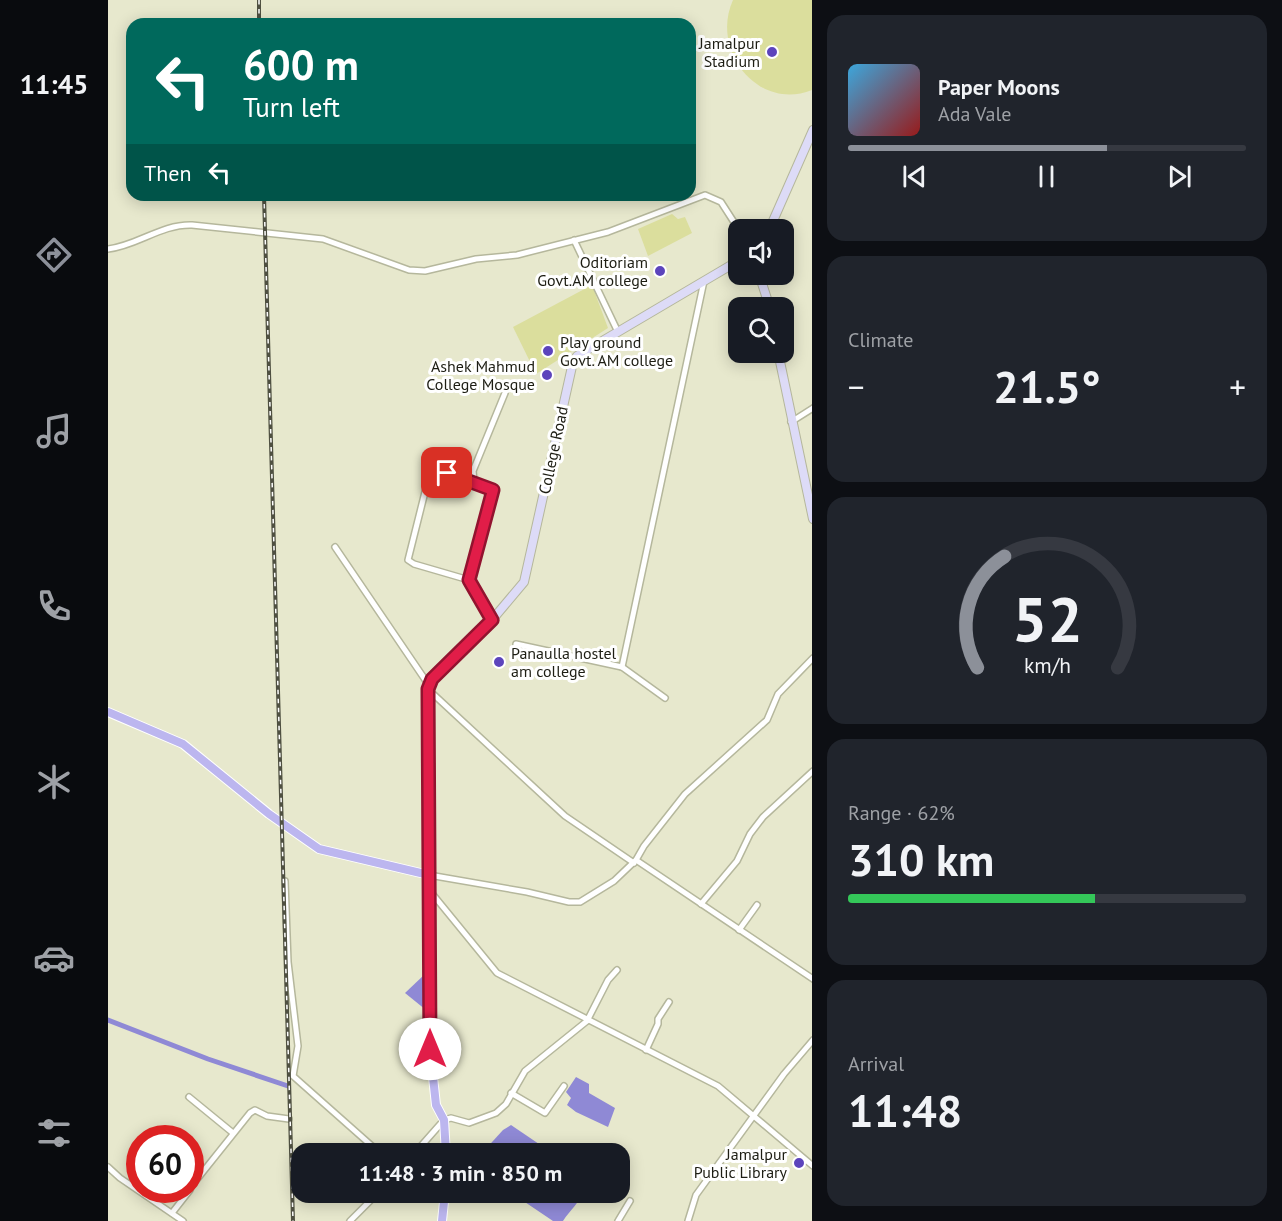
<!DOCTYPE html>
<meta charset="utf-8">
<style>
:root{--surface:#171b24;--page:#20242c;--text:#f1f3f6;--muted:#9ea1a6;--line:#363941;--accent:#8c9099}
body{margin:0;font-family:"PT Sans",sans-serif;background:var(--page);color:var(--text);height:100vh;display:flex;flex-direction:column;font-size:22px;white-space:nowrap}
*{box-sizing:border-box;margin:0}
p{font-size:20px;color:var(--muted)}
.icon{flex:none;width:33px;height:33px;fill:none;stroke:currentColor;stroke-width:2;stroke-linecap:round;stroke-linejoin:round}
.map{position:relative;flex:1;overflow:hidden}
.details{display:flex;flex-direction:column;gap:15px;padding:15px;background:#0d0f14;width:470px}
.details>*{flex:none}
.top-card{position:absolute;left:18px;top:18px;width:570px;height:183px;border-radius:18px;box-shadow:0 3px 15px #0003;background:#00695c;color:#fff;overflow:hidden}
.buttons{position:absolute;left:620px;top:219px;display:grid;gap:12px}
.buttons a{display:grid;place-items:center;width:66px;height:66px;border-radius:12px;background:var(--surface);box-shadow:0 3px 15px #0003;font-size:30px}
.speed{position:absolute;left:18px;top:1125px;display:flex;gap:12px;font-size:30px;font-weight:700;text-align:center}
.speed>*{display:grid;place-content:center;width:78px;height:78px;border-radius:50%;background:var(--surface);box-shadow:0 3px 15px #0003;line-height:1}
.speed .limit{border:9px solid #d22;background:#fff;color:#111}
.pin{position:absolute;display:grid;place-items:center;width:51px;height:51px;color:#fff;margin:-26px;border-radius:12px;box-shadow:0 3px 9px #0006}
.me{position:absolute;width:66px;margin:-33px;rotate:0deg;stroke-linejoin:round;filter:drop-shadow(0 0 4px #0008)}
.turn{display:flex;align-items:center;gap:21px;height:126px;padding:0 18px;font-size:27px}
.turn .icon{width:78px;height:78px;stroke-width:2.5}
.turn b{display:block;font-size:42px;line-height:51px}
.then{display:flex;align-items:center;height:57px;padding:0 18px;background:#0003;gap:12px;font-size:22px}
.big{font-size:45px;font-weight:800;line-height:1.1}
.details .tile{flex:1;display:flex;flex-direction:column;justify-content:center;gap:9px;min-width:0;padding:0 21px;border-radius:18px;background:var(--page)}
.details .dial{align-items:center;gap:0}
.dial svg{height:156px;overflow:visible;fill:none;stroke:var(--line);stroke-width:7;stroke-linecap:round;text-anchor:middle}
.dial text{fill:var(--text);stroke:none}
.song{display:flex;align-items:center;gap:18px}
.cover{width:72px;height:72px;border-radius:9px;background:linear-gradient(135deg,hsl(200 70% 55%),hsl(0 70% 35%))}
.played{height:6px;border-radius:3px;background:linear-gradient(90deg,var(--accent) 65%,var(--line) 65%)}
.keys{display:flex;justify-content:space-around;direction:ltr}
.heat{display:flex;justify-content:space-between;align-items:center;font-size:33px;direction:ltr}
.charge{height:9px;border-radius:4px;background:linear-gradient(90deg,#34c759 62%,var(--line) 0)}
.trip{position:absolute;left:183px;top:1143px;width:339px;height:60px;border-radius:18px;background:var(--surface);box-shadow:0 3px 15px #0003;font-weight:800;line-height:60px;text-align:center}
main{display:flex;flex:1;min-height:0}
.dock{display:flex;flex-direction:column;width:108px;justify-content:space-around;align-items:center;background:#090b0e;color:var(--muted)}
.dock .icon{width:42px;height:42px}
.dock .current{color:var(--accent)}
.dock b{font-size:27px;color:var(--text)}
.map>svg:first-child{display:block}
.green{fill:#dbde9d}
.water{fill:#8f89d5}
.lines{fill:none;stroke-linecap:round;stroke-linejoin:round}
.canal{stroke:#8f89d5;stroke-width:5}
.street-casing{stroke:#b5b79c;stroke-width:8}
.secondary-casing{stroke:#b5b79c;stroke-width:10}
.primary-casing{stroke:#fff;stroke-width:10}
.street{stroke:#fff;stroke-width:5}
.secondary{stroke:#dddbf7;stroke-width:8}
.primary{stroke:#bcb6ef;stroke-width:8}
.rail-casing{stroke:#4f5041;stroke-width:4}
.rail{stroke:#fff;stroke-width:1.5;stroke-dasharray:4.5;stroke-linecap:butt}
.route-casing{stroke:#92132f;stroke-width:15}
.route{stroke:#e11d48;stroke-width:10}
.poi-dot{fill:#5c44bc;stroke:#fff;stroke-width:2}
.labels{text-anchor:middle;dominant-baseline:central;stroke-width:6;stroke-linejoin:round;paint-order:stroke}
.poi-label{font-size:16px;fill:#1d1d13;stroke:#fff;text-anchor:end}
.street-label{font-size:16px;fill:#1d1d13;stroke:#fff}
</style>
<main>
<nav class="dock">
<b>11:45</b>
<svg class="icon current" aria-label="directions" viewBox="0 0 24 24"><path d="M12 3l9 9-9 9-9-9zM9 14v-3h6M13 9l2 2-2 2"/></svg>
<svg class="icon" aria-label="music" viewBox="0 0 24 24"><path d="M9 18V5l10-2v13"/><circle cx="6" cy="18" r="3"/><circle cx="16" cy="16" r="3"/></svg>
<svg class="icon" aria-label="phone" viewBox="0 0 24 24"><path d="M5 4h4l2 5-3 2q2 4 5 5l2-3 5 2v4C11 20 4 13 5 4z"/></svg>
<svg class="icon" aria-label="climate" viewBox="0 0 24 24"><path d="M12 3v18M4 7l16 10M4 17L20 7"/></svg>
<svg class="icon" aria-label="car" viewBox="0 0 24 24"><path d="M5 17H2v-5l4-1 3-4h7l3 4 3 1v5h-3M9 17h6M6 11h13"/><circle cx="7" cy="17" r="2"/><circle cx="17" cy="17" r="2"/></svg>
<svg class="icon" aria-label="filters" viewBox="0 0 24 24"><path d="M4 7h16M4 17h16"/><circle cx="9" cy="7" r="2"/><circle cx="15" cy="17" r="2"/></svg>
</nav>
<div class="map">
<svg width="705" height="1221" viewBox="0 0 705 1221">
<rect width="100%" height="100%" fill="#e7e8cd"/>
<!-- green -->
<g class="green">
<path d="M625 0H704V90C650 112 602 50 625 0Z"/>
<polygon points="564,214 570,219 577,217 584,233 540,256 530,229"/>
<polygon points="484,285 500,328 428,374 405,327"/>
</g>
<!-- water -->
<g class="water">
<polygon points="317,974 318,1010 297,993"/>
<polygon points="468,1077 481,1084 481,1093 507,1108 500,1127 468,1112 459,1105 463,1098 458,1092"/>
<polygon points="403,1125 431,1144 425,1153 374,1153 395,1130"/>
<path d="M406 1193V1192L475 1193C471 1203 462 1210 455 1221H445L405 1194Z"/>
</g>
<g class="lines">
<!-- canal -->
<polyline class="canal" points="0,1020 100,1059 180,1086"/>
<!-- street casing -->
<g class="street-casing">
<g id="street">
<polyline points="466,240 509,330"/>
<path d="M0 249C29 246 53 224 84 225L215 239 301 270 317 271 368 259 409 255 500 232 597 195 613 202 631 230"/>
<polyline points="683,422 705,408"/>
<polyline points="366,482 365,471 397,393"/>
<polyline points="227,547 318,681 324,693 457,816 526,863"/>
<polyline points="361,580 306,564 300,560 323,468 361,480 385,491 361,580 384,620"/>
<polyline points="408,644 514,667 557,698"/>
<polyline points="514,667 596,281"/>
<polyline points="528,860 536,846 577,794 659,720 670,694 705,658"/>
<polyline points="321,875 419,892 461,902 472,902 506,881 528,860 705,979"/>
<polyline points="177,881 180,962 190,1046 185,1076 273,1154"/>
<polyline points="322,891 389,973 610,1086 705,1166"/>
<polyline points="593,904 629,861 642,834 655,817 705,771"/>
<polyline points="631,930 649,905"/>
<polyline points="538,1050 550,1024 550,1019 561,1002"/>
<polyline points="403,1093 437,1113 456,1086"/>
<polyline points="81,1097 125,1133"/>
<polyline points="306,1154 336,1120 343,1118 361,1123 388,1113 398,1104 417,1071 479,1021 500,980 509,970"/>
<polyline points="0,1167 12,1178 75,1221"/>
<polyline points="82,1188 142,1113 147,1110 159,1116 181,1119"/>
<polyline points="64,1213 82,1190"/>
<polyline points="242,1221 271,1192"/>
<polyline points="510,1221 522,1201"/>
<polyline points="580,1221 588,1195 676,1074 705,1040"/>
</g>
</g>
<!-- secondary casing -->
<g class="secondary-casing">
<g id="secondary">
<polyline points="661,230 705,130"/>
<polyline points="651,274 662,308"/>
<polyline points="670,352 705,519"/>
<polyline points="321,875 320,689 324,679 384,620 416,582 465,362 469,356 630,261"/>
</g>
</g>
<!-- primary casing -->
<g class="primary-casing">
<g id="primary">
<polyline points="0,712 75,744 161,814 211,849 321,875 322,1049 328,1105 336,1120 338,1154"/>
<polyline points="334,1221 337,1192"/>
</g>
</g>
<!-- street -->
<use href="#street" class="street"/>
<!-- secondary -->
<use href="#secondary" class="secondary"/>
<!-- primary -->
<use href="#primary" class="primary"/>
<!-- rail casing -->
<g class="rail-casing">
<g id="rail">
<polyline points="151,0 151,24"/>
<polyline points="156,195 185,1221"/>
</g>
</g>
<!-- rail -->
<use href="#rail" class="rail"/>
</g>
<g class="lines">
<!-- route casing -->
<g class="route-casing">
<polyline id="route" points="322,1049 320,689 324,679 384,620 361,580 385,490 339,473"/>
</g>
<!-- route -->
<use href="#route" class="route"/>
</g>
<!-- markers -->
<g class="poi-dot">
<circle cx="664" cy="52" r="6"/>
<circle cx="552" cy="271" r="6"/>
<circle cx="440" cy="351" r="6"/>
<circle cx="439" cy="375" r="6"/>
<circle cx="391" cy="662" r="6"/>
<circle cx="691" cy="1163" r="6"/>
</g>
<g class="labels">
<!-- poi labels -->
<g class="poi-label">
<text x="652" y="43">Jamalpur<tspan x="652" dy="18">Stadium</tspan></text>
<text x="540" y="262">Oditoriam<tspan x="540" dy="18">Govt.AM college</tspan></text>
<text x="452" y="342" text-anchor="start">Play ground<tspan x="452" dy="18">Govt. AM college</tspan></text>
<text x="427" y="366">Ashek Mahmud<tspan x="427" dy="18">College Mosque</tspan></text>
<text x="403" y="653" text-anchor="start">Panaulla hostel<tspan x="403" dy="18">am college</tspan></text>
<text x="679" y="1154">Jamalpur<tspan x="679" dy="18">Public Library</tspan></text>
</g>
<!-- street labels -->
<g class="street-label">
<text transform="translate(445 450) rotate(-78)">College Road</text>
</g>
</g>
</svg>
<div class="buttons">
<a><svg class="icon" aria-label="sound" viewBox="0 0 24 24"><path d="M4 9h4l5-4v14l-5-4H4zM17 9q2 3 0 6"/></svg></a>
<a><svg class="icon" aria-label="search" viewBox="0 0 24 24"><circle cx="10" cy="10" r="6"/><path d="M15 15l6 6"/></svg></a>
</div>
<div class="speed"><div class="limit">60</div></div>
<div class="pin" style="left:339px;top:473px;background:#d93025"><svg class="icon" aria-label="arrive" viewBox="0 0 24 24"><path d="M6 21V4h12l-3 4 3 4H6"/></svg></div>
<svg class="me" style="left:322px;top:1049px" viewBox="-20 -20 40 40"><circle r="19" fill="#fff"/><path d="M0-13L10 11 0 6-10 11z" fill="#e11d48"/></svg>
<div class="trip">11:48 · 3 min · 850 m</div>
<div class="top-card">
<div class="turn"><svg class="icon" aria-label="left" viewBox="0 0 24 24"><path d="M17 20v-9H6M10 6l-5 5 5 5"/></svg><div><b>600 m</b>Turn left</div></div>
<div class="then">Then<svg class="icon" aria-label="left" viewBox="0 0 24 24"><path d="M17 20v-9H6M10 6l-5 5 5 5"/></svg></div>
</div>
</div>
<section class="details">
<div class="tile">
<div class="song"><i class="cover"></i><div><b>Paper Moons</b><p>Ada Vale</p></div></div>
<div class="played"></div>
<div class="keys"><svg class="icon" aria-label="previous" viewBox="0 0 24 24"><path d="M18 5L8 12l10 7zM5 5v14"/></svg><svg class="icon" aria-label="pause" viewBox="0 0 24 24"><path d="M8 5v14M16 5v14"/></svg><svg class="icon" aria-label="next" viewBox="0 0 24 24"><path d="M6 5l10 7-10 7zM19 5v14"/></svg></div>
</div>
<div class="tile"><p>Climate</p>
<div class="heat"><a>−</a><b class="big">21.5°</b><a>+</a></div>
</div>
<div class="tile dial"><svg viewBox="0 0 100 80">
<path d="M14 69A42 42 0 1 1 86 69"/>
<path d="M14 69A42 42 0 0 1 28 12" stroke="#8c9099"/>
<text x="50" y="56" font-size="32" font-weight="700">52</text>
<text x="50" y="72" font-size="11">km/h</text>
</svg></div>
<div class="tile"><p>Range · 62%</p><b class="big">310 km</b><div class="charge"></div></div>
<div class="tile"><p>Arrival</p><b class="big">11:48</b></div>
</section>
</main>
